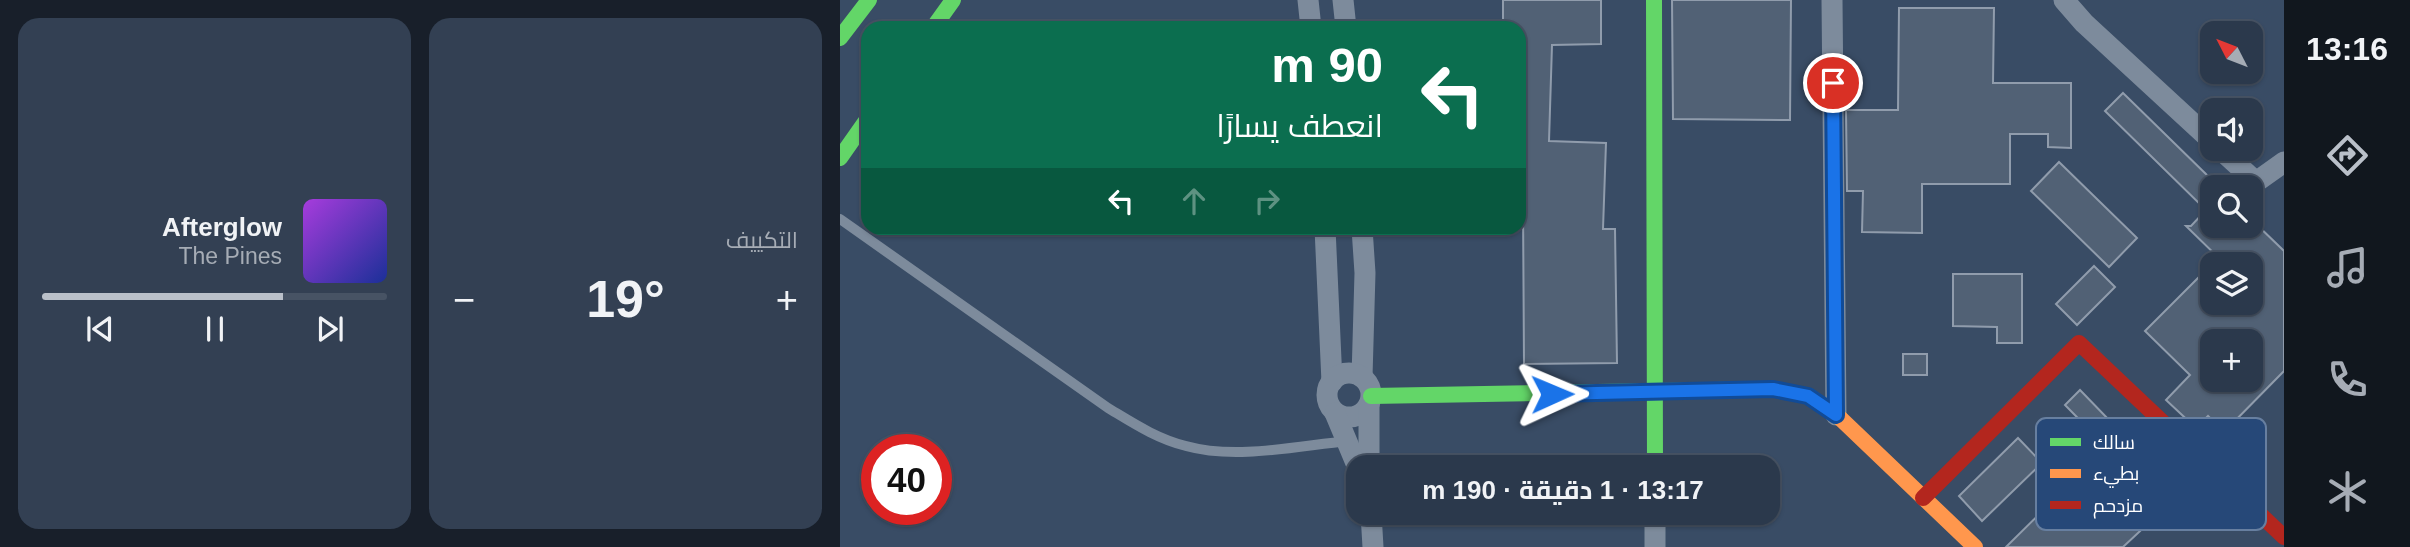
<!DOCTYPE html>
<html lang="ar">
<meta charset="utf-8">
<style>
:root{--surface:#2b394c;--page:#334053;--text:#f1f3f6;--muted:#a6acb5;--line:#475364;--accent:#bac0c9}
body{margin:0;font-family:Arial,Cairo,sans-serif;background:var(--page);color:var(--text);direction:rtl;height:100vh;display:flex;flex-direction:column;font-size:26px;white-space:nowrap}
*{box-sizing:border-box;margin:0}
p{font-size:23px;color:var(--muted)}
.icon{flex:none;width:38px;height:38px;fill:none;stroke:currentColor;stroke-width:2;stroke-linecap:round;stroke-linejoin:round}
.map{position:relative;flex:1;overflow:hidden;direction:ltr}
.panel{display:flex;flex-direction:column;gap:18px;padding:18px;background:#181f2a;width:840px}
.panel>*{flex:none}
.banner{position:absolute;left:21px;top:21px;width:665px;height:214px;border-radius:21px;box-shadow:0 2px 5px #0004,0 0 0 2px var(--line);direction:rtl;background:#0b6e4f;color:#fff;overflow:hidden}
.needle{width:46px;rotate:312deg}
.controls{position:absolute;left:1360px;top:21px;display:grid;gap:14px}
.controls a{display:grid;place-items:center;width:63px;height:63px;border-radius:14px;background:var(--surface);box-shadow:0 2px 5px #0004,0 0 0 2px var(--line);font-size:35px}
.speed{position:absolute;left:21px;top:434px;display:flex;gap:14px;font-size:35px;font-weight:700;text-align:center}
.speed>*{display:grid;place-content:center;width:91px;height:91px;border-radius:50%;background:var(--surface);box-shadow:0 2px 5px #0004,0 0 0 2px var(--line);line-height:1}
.speed .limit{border:10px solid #d22;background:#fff;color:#111}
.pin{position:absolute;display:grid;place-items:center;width:60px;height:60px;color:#fff;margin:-30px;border:4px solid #fff;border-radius:50%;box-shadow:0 2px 7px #0007}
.me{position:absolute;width:77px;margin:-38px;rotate:89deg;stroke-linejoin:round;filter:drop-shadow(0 0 5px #0008)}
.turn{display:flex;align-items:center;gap:24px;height:147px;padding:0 28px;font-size:32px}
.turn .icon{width:91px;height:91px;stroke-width:2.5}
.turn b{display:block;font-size:49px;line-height:60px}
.lanes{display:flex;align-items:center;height:66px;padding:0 28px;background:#0003;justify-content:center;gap:35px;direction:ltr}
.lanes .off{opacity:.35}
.big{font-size:52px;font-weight:700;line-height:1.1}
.panel .tile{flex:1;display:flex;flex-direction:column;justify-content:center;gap:10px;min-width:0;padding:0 24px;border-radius:21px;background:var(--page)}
.song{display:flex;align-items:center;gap:21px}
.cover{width:84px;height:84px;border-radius:10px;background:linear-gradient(135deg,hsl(280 70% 55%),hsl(230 70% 35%))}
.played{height:7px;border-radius:4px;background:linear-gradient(90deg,var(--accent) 70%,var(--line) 70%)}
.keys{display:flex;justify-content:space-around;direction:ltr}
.heat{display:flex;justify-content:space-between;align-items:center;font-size:38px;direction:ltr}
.panel .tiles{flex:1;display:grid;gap:18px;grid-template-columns:repeat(2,1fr)}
.trip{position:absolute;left:506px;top:455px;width:434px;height:70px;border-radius:21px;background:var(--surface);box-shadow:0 2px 5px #0004,0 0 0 2px var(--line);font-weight:700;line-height:70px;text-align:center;direction:rtl}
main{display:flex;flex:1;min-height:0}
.tabs{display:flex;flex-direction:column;width:126px;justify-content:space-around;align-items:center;background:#11171e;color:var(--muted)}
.tabs .icon{width:49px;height:49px}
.tabs .current{color:var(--accent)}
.tabs b{font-size:32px;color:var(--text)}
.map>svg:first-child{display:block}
.building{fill:#516175;stroke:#909cac;stroke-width:2;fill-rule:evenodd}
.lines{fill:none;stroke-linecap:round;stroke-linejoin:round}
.lane{stroke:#7d8b9c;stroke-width:10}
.street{stroke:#7d8b9c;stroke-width:21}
.fast{stroke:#63d668;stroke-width:16}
.slow{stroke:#ff974d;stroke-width:16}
.jam{stroke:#b3261e;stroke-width:16}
.route-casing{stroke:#114b97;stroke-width:18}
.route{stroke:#1a73e8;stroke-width:12}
.key{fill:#264878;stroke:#677fa0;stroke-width:2}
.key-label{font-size:19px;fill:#fff}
</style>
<main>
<nav class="tabs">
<b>13:16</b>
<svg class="icon current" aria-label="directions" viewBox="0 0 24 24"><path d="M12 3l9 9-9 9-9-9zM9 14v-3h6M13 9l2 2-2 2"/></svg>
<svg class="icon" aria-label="music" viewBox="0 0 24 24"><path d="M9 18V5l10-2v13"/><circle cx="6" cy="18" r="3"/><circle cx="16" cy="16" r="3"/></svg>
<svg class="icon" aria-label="phone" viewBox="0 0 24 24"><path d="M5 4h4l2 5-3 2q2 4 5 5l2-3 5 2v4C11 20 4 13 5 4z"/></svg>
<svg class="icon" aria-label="climate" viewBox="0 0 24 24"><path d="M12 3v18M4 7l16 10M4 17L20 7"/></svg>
</nav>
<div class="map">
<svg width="1444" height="547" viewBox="0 0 1444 547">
<rect width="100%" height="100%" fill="#394c65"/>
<!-- building -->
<g class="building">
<polygon points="663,0 761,0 761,44 712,45 709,141 766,143 763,229 775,229 777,363 684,364 683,204 679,204 679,28 663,28"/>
<polygon points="832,0 951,0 950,120 833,119"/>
<polygon points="1059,8 1154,8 1153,83 1231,83 1231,148 1208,147 1208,134 1170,134 1170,184 1082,184 1082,233 1022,232 1023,191 1007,191 1006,110 1058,110"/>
<path d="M1283 93 1372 180V226H1410L1414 222 1444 251V371L1384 432 1368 416 1356 428 1326 400 1350 375 1305 331 1372 264V303H1410V264H1385L1346 226H1351L1366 210 1265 111ZM1372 341H1410V380H1372Z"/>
<polygon points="1219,162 1297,238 1269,267 1191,191"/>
<polygon points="1254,266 1275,287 1237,325 1216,304"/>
<polygon points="1113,274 1182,274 1182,343 1157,343 1157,327 1113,326"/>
<rect x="1063" y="354" width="24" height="21"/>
<polygon points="1240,390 1301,453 1305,449 1344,490 1283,547 1166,547 1227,487 1245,505 1286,467 1225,405"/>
<polygon points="1178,438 1202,463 1142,521 1119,496"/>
</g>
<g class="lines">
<!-- lane -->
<path class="lane" d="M0 219 268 408C293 423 317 439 346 446 396 460 457 446 508 441"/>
<!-- street -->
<g class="street">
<polyline points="468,0 471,28"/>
<polyline points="503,0 506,28"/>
<polyline points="992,0 996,415"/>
<polyline points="1224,0 1244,23 1372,141"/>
<polyline points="1380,149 1416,182 1444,162"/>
<polyline points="485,228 492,382"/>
<polyline points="522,228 525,273 522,377"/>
<circle cx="509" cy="395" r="22"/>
<polyline points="529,405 529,467"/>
<polyline points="495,413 518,468"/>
<polyline points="531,513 533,547"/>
<polyline points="815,513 815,547"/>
</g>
<!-- fast -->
<g class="fast">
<polyline points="814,0 815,467"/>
<polyline points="93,28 113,0"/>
<polyline points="0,38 29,0"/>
<polyline points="0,158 28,118"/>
<polyline points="531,396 933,389 969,396 1000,418"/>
</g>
<!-- slow -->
<polyline class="slow" points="1000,418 1135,547"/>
<!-- jam -->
<polyline class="jam" points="1083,498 1239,343 1444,537"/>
</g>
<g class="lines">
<!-- route casing -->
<g class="route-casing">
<polyline id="route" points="712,394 933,389 968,396 996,415 993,83"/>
</g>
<!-- route -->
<use href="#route" class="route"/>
</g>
<!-- legend -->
<rect x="1196" y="418" width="230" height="112" rx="10" class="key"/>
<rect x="1210" y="438" width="31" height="8" fill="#63d668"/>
<rect x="1210" y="469" width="31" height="9" fill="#ff974d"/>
<rect x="1210" y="501" width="31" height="8" fill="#b3261e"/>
<g class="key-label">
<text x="1253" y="449">سالك</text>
<text x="1253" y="480">بطيء</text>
<text x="1253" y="512">مزدحم</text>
</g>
</svg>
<div class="controls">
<a><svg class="needle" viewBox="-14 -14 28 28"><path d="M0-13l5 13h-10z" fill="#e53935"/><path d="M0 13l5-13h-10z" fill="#a6acb5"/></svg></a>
<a><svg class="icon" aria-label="sound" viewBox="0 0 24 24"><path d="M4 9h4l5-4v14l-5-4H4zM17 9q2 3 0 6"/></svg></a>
<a><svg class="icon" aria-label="search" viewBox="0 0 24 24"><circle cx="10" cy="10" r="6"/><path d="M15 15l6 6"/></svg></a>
<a><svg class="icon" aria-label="layers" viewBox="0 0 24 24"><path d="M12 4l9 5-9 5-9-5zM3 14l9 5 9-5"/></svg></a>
<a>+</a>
</div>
<div class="speed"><div class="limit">40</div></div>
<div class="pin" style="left:993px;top:83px;background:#d93025"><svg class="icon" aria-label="arrive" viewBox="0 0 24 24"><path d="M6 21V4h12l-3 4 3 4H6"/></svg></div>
<svg class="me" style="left:712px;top:394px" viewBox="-20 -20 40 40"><path d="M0-17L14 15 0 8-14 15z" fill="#1a73e8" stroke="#fff" stroke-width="4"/></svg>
<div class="trip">13:17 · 1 دقيقة · 190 m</div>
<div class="banner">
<div class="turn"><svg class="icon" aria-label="left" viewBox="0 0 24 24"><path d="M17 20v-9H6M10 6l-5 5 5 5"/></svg><div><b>90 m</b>انعطف يسارًا</div></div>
<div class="lanes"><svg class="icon" aria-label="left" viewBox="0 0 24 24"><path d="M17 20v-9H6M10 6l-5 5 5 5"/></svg><svg class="icon off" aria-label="ahead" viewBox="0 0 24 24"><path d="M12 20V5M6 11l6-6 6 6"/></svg><svg class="icon off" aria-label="right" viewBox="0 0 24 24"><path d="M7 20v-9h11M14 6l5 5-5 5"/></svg></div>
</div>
</div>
<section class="panel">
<div class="tiles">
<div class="tile"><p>التكييف</p>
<div class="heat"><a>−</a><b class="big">19°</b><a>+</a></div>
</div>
<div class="tile">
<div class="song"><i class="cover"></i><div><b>Afterglow</b><p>The Pines</p></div></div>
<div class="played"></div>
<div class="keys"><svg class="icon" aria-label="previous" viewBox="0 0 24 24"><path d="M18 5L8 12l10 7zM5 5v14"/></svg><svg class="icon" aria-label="pause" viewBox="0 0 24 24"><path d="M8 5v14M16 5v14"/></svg><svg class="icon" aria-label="next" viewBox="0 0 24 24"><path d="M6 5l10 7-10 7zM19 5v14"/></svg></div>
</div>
</div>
</section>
</main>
